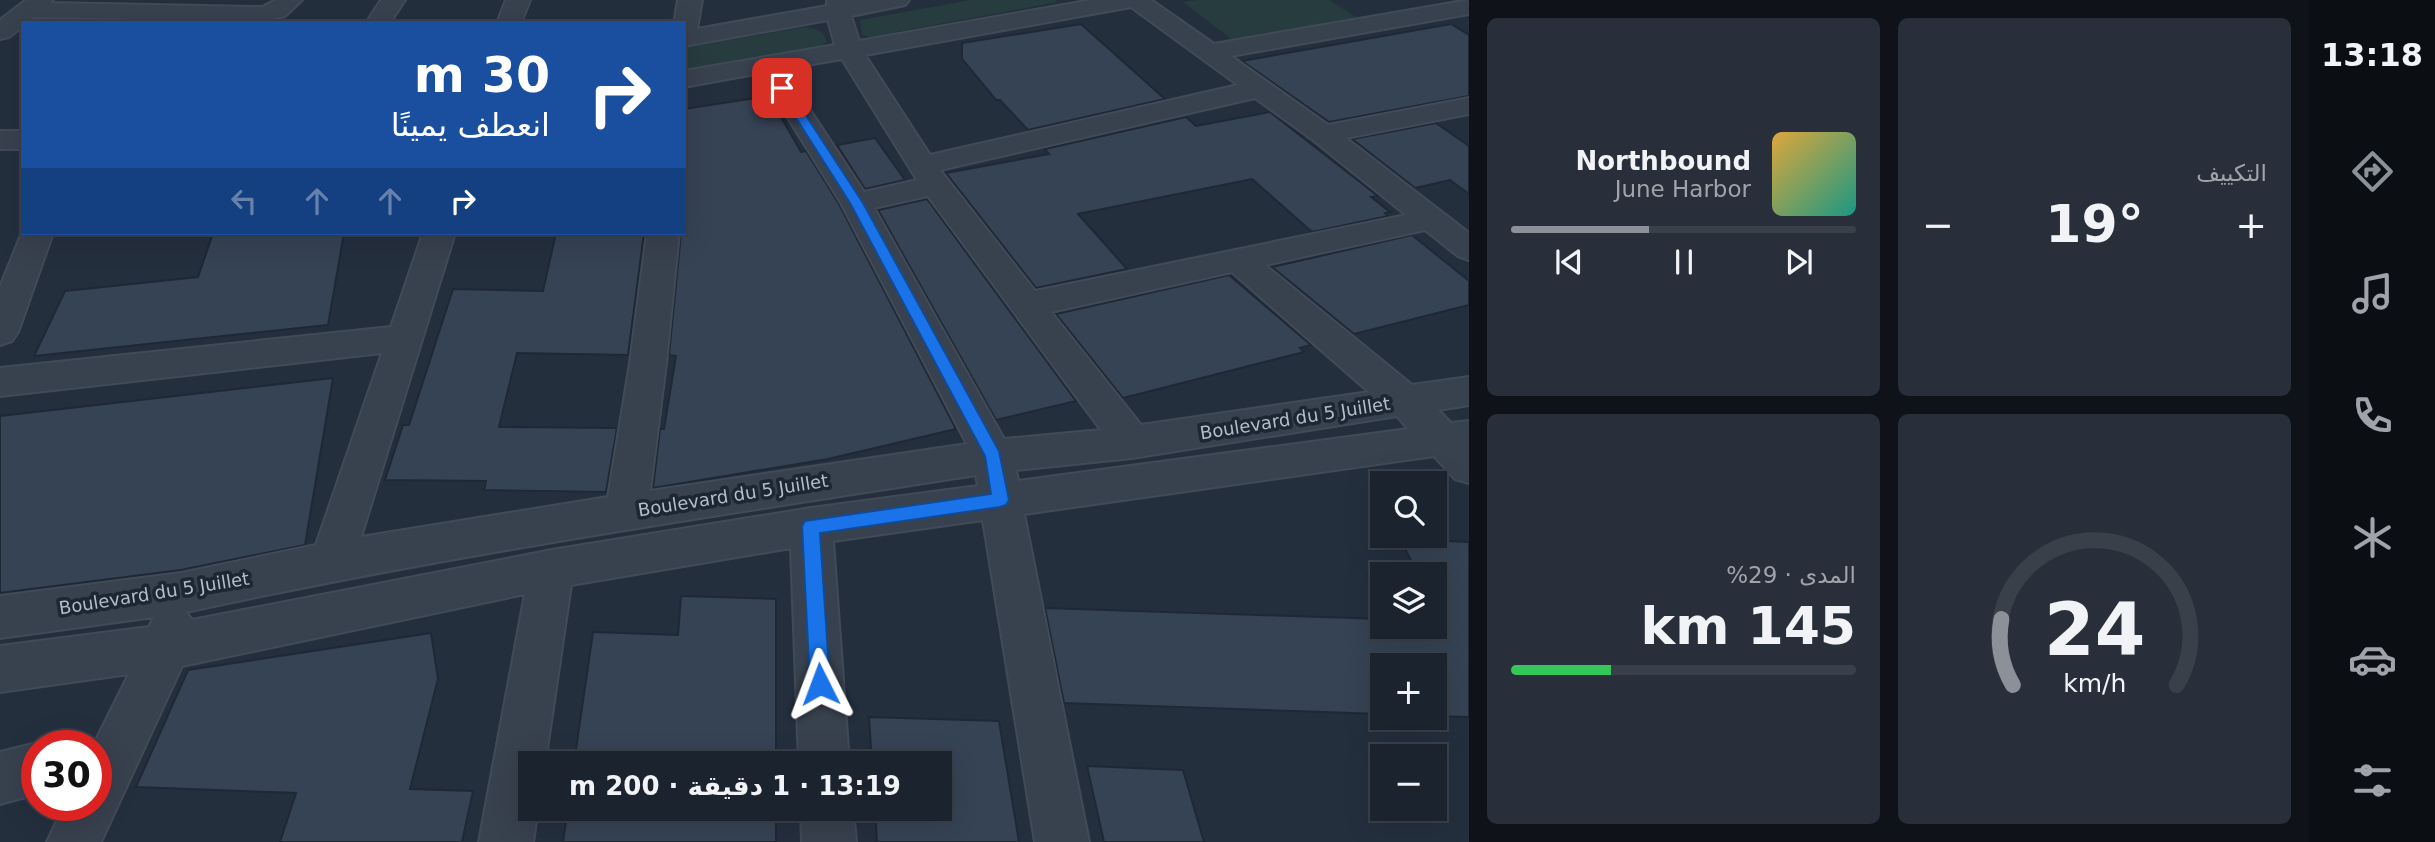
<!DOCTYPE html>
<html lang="ar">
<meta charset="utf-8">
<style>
:root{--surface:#1b232e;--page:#282f3a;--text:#f1f3f6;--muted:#a0a4aa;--line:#39404a;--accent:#8c9099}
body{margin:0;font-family:"DejaVu Sans",Cairo,sans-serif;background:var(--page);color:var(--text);direction:rtl;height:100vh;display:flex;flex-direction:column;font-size:26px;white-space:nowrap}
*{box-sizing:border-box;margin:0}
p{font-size:23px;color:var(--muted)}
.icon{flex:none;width:38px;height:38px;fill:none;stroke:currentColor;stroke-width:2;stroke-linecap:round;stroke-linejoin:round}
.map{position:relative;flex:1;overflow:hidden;direction:ltr}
.side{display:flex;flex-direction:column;gap:18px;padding:18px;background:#0f1319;width:840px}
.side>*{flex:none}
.top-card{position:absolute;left:21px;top:21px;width:665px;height:214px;border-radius:0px;box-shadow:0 7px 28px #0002,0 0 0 2px var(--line);direction:rtl;background:#1a4fa0;color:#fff;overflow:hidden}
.fabs{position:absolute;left:1370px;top:471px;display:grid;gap:14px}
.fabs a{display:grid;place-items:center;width:77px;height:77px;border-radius:0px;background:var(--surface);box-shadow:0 7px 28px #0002,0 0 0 2px var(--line);font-size:35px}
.speed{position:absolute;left:21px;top:730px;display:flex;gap:14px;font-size:35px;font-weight:700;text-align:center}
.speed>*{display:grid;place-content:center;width:91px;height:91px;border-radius:50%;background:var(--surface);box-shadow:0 7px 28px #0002,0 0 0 2px var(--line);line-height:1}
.speed .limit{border:10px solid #d22;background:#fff;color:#111}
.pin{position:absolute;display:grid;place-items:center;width:60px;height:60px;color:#fff;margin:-30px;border-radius:14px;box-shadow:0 4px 10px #0006}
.me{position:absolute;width:77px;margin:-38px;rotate:357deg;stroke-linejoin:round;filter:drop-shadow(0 0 5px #0008)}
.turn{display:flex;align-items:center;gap:24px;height:147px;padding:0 21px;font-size:32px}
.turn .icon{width:91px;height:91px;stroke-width:2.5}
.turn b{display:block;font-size:49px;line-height:60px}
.lanes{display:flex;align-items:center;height:66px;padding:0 21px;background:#0003;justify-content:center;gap:35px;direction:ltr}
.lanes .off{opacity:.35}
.big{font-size:52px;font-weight:700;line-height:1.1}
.side .tile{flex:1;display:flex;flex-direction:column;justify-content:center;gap:10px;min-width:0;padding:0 24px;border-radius:10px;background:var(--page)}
.side .dial{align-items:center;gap:0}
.dial svg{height:182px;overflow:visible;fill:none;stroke:var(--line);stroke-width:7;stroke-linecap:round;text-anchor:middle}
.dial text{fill:var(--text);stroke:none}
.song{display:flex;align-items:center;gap:21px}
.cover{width:84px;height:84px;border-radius:10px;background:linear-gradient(135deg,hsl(40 70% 55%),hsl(170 70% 35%))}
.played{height:7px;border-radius:4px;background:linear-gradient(90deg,var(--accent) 40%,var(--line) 40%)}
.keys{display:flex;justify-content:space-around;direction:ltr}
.heat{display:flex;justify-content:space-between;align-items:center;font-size:38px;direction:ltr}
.charge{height:10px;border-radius:5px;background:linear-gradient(90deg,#34c759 29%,var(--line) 0)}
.side .tiles{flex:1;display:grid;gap:18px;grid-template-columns:repeat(2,1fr)}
.trip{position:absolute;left:518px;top:751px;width:434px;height:70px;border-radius:0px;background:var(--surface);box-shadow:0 7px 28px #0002,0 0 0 2px var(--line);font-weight:700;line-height:70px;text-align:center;direction:rtl}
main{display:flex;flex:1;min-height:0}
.dock{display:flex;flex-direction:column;width:126px;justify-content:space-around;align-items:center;background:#0b0e12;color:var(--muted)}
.dock .icon{width:49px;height:49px}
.dock .selected{color:var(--accent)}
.dock b{font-size:32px;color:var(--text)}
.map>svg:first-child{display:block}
.green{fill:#263c3f}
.building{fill:#364354;stroke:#1f2835;stroke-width:2}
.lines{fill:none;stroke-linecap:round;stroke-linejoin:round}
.minor-casing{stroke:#414a57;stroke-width:4}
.minor{fill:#38414e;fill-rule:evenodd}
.route{fill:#1a73e8;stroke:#114b97;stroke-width:2}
.labels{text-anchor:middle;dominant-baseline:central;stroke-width:7;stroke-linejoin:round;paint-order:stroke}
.street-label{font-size:18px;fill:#b4bcc9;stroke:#1d2633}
</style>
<main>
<nav class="dock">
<b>13:18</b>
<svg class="icon selected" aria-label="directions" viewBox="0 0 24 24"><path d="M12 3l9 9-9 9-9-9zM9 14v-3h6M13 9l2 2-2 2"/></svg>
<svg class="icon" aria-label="music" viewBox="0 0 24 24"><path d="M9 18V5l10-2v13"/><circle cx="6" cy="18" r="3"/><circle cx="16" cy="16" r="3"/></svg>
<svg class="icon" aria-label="phone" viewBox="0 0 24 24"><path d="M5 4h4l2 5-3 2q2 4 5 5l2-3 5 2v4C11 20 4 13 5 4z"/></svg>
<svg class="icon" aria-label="climate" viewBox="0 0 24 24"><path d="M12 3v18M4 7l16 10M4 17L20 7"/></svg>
<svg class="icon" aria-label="car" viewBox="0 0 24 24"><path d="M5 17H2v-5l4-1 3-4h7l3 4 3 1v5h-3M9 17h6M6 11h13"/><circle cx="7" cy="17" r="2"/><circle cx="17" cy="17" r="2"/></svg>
<svg class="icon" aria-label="filters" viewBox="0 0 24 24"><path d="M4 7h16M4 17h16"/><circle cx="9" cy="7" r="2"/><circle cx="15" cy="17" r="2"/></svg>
</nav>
<section class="side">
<div class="tiles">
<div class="tile"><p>التكييف</p>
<div class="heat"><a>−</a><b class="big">19°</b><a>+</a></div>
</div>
<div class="tile">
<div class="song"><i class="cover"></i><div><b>Northbound</b><p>June Harbor</p></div></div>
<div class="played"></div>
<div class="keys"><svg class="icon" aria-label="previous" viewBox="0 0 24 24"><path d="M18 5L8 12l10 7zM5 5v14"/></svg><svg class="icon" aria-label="pause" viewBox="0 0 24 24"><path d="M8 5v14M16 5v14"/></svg><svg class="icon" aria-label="next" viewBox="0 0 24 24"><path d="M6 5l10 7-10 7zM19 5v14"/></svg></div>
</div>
<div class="tile dial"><svg viewBox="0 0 100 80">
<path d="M14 69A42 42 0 1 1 86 69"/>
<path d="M14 69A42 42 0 0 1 9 40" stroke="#8c9099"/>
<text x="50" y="56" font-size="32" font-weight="700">24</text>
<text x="50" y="72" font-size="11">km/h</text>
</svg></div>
<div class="tile"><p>المدى · 29%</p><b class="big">145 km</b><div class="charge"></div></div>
</div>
</section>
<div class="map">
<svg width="1469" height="842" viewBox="0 0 1469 842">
<rect width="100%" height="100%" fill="#242f3e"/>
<!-- green -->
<g class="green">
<polygon points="971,0 1055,0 1058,2 869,37 862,35 860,20"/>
<polygon points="1197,0 1329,0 1356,17 1234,41 1183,2"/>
<path d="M805 27C817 29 823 30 827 42L820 46 684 69V48Z"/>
</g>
<!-- building -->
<g class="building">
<polygon points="1081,24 1165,99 1028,130 1000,100 996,100 962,59 962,43"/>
<polygon points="1451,24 1469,35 1469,96 1329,122 1242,61"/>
<polygon points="769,96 801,152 806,151 839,204 956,429 828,459 653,488 660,429 664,429 676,356 669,355 681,233 684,233 687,160 684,109"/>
<polygon points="1270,112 1378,196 1371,197 1390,212 1385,213 1388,216 1312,232 1252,179 1078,214 1127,269 1036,288 946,173 1049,154 1045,149 1186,117 1196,126"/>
<polygon points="1436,123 1469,146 1469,194 1450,180 1415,188 1352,139"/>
<polygon points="875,138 905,180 865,189 837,145"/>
<polygon points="927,199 1076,401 996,420 878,210"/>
<polygon points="213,233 344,233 328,325 34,356 65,291 198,277"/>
<polygon points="556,233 644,233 628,355 517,353 499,427 617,428 606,492 484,490 486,481 385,480 403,425 409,425 453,289 543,291"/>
<polygon points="1412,235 1469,281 1469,305 1354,334 1272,267"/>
<polygon points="1229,275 1311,345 1300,348 1304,352 1123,398 1056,314"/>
<polygon points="333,378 305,545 181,570 0,593 0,416"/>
<polygon points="1400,539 1469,542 1469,717 1435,716 1435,665 1382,665 1382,714 1064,703 1045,608 1382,619 1382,626 1435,626 1435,621 1442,621 1435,607 1435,574 1418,574"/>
<polygon points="681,596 776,599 776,763 574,763 593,632 678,635"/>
<polygon points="431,633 438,679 410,789 473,791 462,842 280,842 296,793 136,787 188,670"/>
<polygon points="869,717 999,721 1019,842 877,842 875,808 940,808 940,763 872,763"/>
<polygon points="1087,766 1183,770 1204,842 1104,842"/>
<polygon points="568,808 776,808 776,842 563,842"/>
</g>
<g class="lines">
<!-- minor casing -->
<g class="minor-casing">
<g id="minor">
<polygon points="26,0 53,0 50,3 262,7 276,0 302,0 285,16 262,21 34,17 23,23 23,26 9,37 0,39 0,20"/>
<polygon points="381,0 405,0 390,23 366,23"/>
<polygon points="506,0 530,0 521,23 497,23"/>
<path d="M678 0H702L697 29 827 6V0H909L905 5 851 16 859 41 1092 0H1151L1214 44 1469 0V14L1231 56 1328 125 1469 98V114L1346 138 1469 233V260L1458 256 1425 230 1265 265 1412 385 1469 377V405L1438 410 1451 423 1469 421V483L1455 479 1434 456 1024 514 1089 842H1035L983 520 833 541 849 763H799L791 548 571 585 545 763H530V808H538L533 842H479L525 594 182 666 101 842H47L64 805H96V746H93L129 674 0 692V646L149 627 154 617 0 638V596L181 573 316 545 382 353 0 396V368L391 327 423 233H455L361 537 608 497 630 363 647 233H679L666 363 650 491 967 444 841 203 760 73 684 87V71L835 45 828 20 684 46V23H674ZM1131 7 1238 85 930 155 865 55ZM842 59 917 180 864 192 783 69ZM1255 98 1313 140 1406 215 1035 291 940 170ZM928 196 1101 430 1004 439 874 208ZM1232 272 1369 392 1141 425 1051 312ZM1397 416 1408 429 1018 481 1016 470 1132 458ZM976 475 978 486 811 508 552 550 192 620 186 612C447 555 712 516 976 475Z"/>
<rect x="0" y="131" width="23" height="18"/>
<polygon points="23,230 23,233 53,233 18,332 12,341 0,345 0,287"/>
<polygon points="37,743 44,746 37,746 37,794 0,804 0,752"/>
<polygon points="801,808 853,808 856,842 802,842"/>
</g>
</g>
<!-- minor -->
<use href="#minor" class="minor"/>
</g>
<!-- route -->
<polygon class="route" points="782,84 788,88 863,203 999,451 1009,500 1006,505 1000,507 820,533 830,684 827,691 820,694 813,691 810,684 802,526 805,521 991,494 985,456 850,203 777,88"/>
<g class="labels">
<!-- street labels -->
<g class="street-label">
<text transform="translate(1295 418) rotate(-9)">Boulevard du 5 Juillet</text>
<text transform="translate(733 495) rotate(-9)">Boulevard du 5 Juillet</text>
<text transform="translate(154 593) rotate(-9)">Boulevard du 5 Juillet</text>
</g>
</g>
</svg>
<div class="fabs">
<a><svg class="icon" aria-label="search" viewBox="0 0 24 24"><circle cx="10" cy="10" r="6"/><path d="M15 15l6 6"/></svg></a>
<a><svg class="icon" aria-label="layers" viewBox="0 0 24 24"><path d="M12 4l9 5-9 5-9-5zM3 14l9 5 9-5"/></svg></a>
<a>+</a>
<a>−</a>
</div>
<div class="speed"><div class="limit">30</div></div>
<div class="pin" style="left:782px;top:88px;background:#d93025"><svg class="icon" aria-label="arrive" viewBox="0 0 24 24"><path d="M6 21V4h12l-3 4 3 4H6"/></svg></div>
<svg class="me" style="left:820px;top:684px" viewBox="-20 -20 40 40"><path d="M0-17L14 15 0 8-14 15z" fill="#1a73e8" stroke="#fff" stroke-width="4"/></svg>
<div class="trip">13:19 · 1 دقيقة · 200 m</div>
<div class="top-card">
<div class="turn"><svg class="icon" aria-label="right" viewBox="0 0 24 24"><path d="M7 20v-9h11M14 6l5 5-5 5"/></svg><div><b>30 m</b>انعطف يمينًا</div></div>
<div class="lanes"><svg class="icon off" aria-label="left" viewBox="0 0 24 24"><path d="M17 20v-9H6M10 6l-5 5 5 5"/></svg><svg class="icon off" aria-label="ahead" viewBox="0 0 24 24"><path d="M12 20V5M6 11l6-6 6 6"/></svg><svg class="icon off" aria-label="ahead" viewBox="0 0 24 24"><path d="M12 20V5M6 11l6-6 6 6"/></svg><svg class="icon" aria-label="right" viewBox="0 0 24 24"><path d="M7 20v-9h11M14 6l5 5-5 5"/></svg></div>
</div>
</div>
</main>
